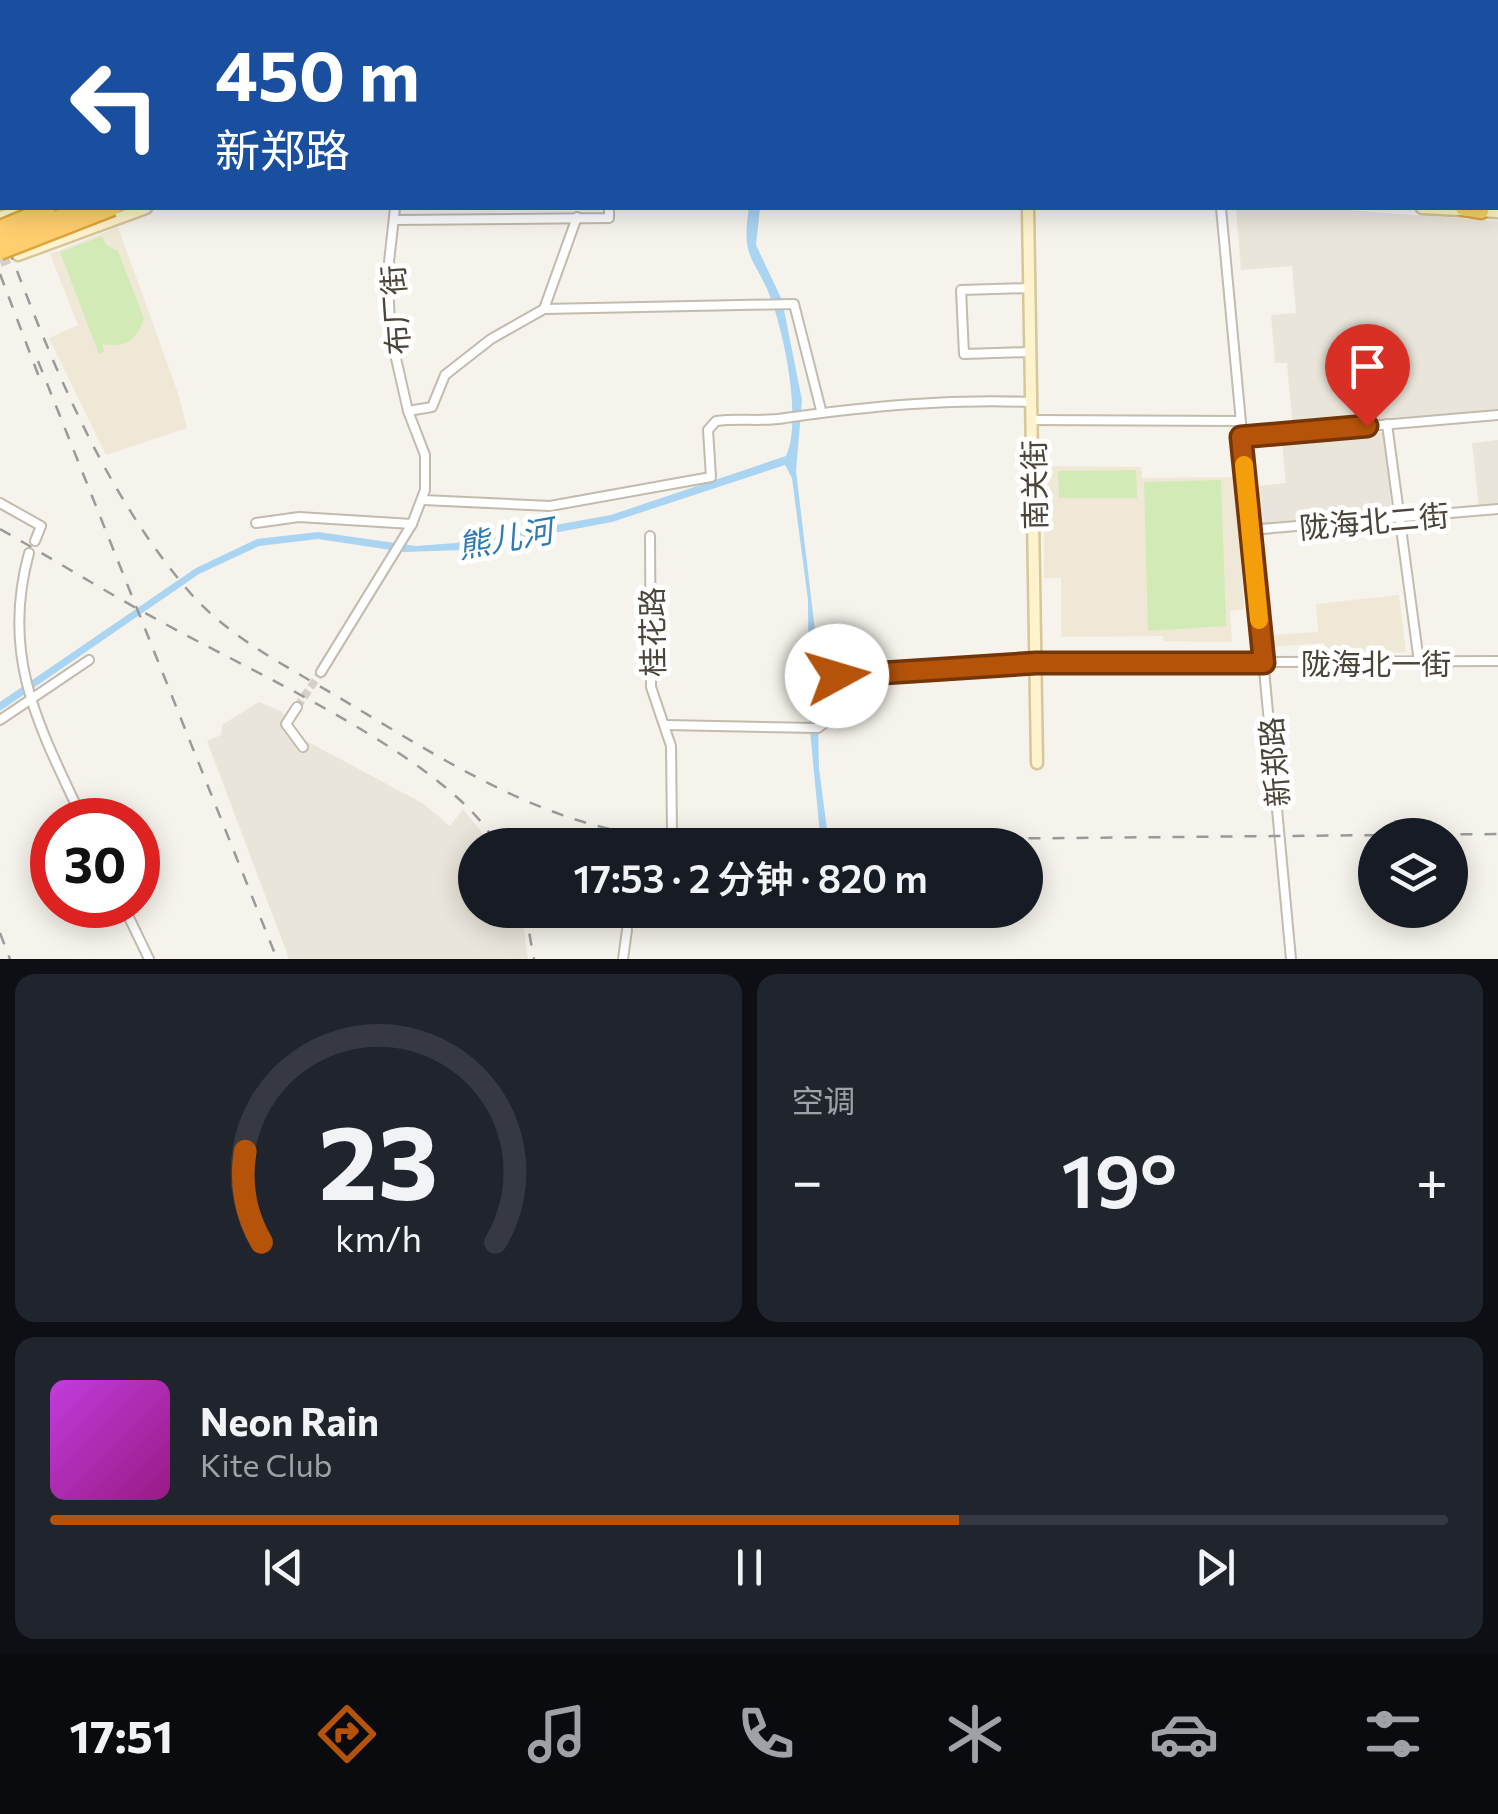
<!DOCTYPE html>
<html lang="zh">
<meta charset="utf-8">
<style>
:root{--surface:#171b24;--page:#20242c;--text:#f1f3f6;--muted:#9ea1a6;--line:#363941;--accent:#b45309}
body{margin:0;font-family:Commissioner,"Noto Sans SC",sans-serif;background:var(--page);color:var(--text);height:100vh;display:flex;flex-direction:column;font-size:38px;white-space:nowrap}
*{box-sizing:border-box;margin:0}
p{font-size:32px;color:var(--muted)}
.icon{flex:none;width:55px;height:55px;fill:none;stroke:currentColor;stroke-width:2;stroke-linecap:round;stroke-linejoin:round}
.map{position:relative;height:959px;overflow:hidden}
.details{display:flex;flex-direction:column;gap:15px;padding:15px;background:#0d0f14;flex:1}
.details>*{flex:none}
.banner{position:absolute;left:0px;top:0px;width:1500px;height:210px;box-shadow:0 5px 25px #0003;background:#1a4fa0;color:#fff;overflow:hidden}
.controls{position:absolute;left:1358px;top:818px;display:grid;gap:20px}
.controls a{display:grid;place-items:center;width:110px;height:110px;border-radius:50%;background:var(--surface);box-shadow:0 5px 25px #0003;font-size:50px}
.speed{position:absolute;left:30px;top:798px;display:flex;gap:20px;font-size:50px;font-weight:700;text-align:center}
.speed>*{display:grid;place-content:center;width:130px;height:130px;border-radius:50%;background:var(--surface);box-shadow:0 5px 25px #0003;line-height:1}
.speed .limit{border:15px solid #d22;background:#fff;color:#111}
.pin{position:absolute;display:grid;place-items:center;width:85px;height:85px;color:#fff;margin:-102px -42px;border-radius:50% 50% 50% 0;rotate:-45deg;box-shadow:0 0 10px #0007}
.pin .icon{rotate:45deg}
.me{position:absolute;width:110px;margin:-55px;rotate:84deg;stroke-linejoin:round;filter:drop-shadow(0 0 8px #0008)}
.turn{display:flex;align-items:center;gap:35px;height:210px;padding:0 50px;font-size:45px}
.turn .icon{width:130px;height:130px;stroke-width:2.5}
.turn b{display:block;font-size:70px;line-height:85px}
.big{font-size:75px;font-weight:600;line-height:1.1}
.details .widget{flex:1;display:flex;flex-direction:column;justify-content:center;gap:15px;min-width:0;padding:0 35px;border-radius:20px;background:var(--page)}
.details .dial{align-items:center;gap:0}
.dial svg{height:260px;overflow:visible;fill:none;stroke:var(--line);stroke-width:7;stroke-linecap:round;text-anchor:middle}
.dial text{fill:var(--text);stroke:none}
.song{display:flex;align-items:center;gap:30px}
.cover{width:120px;height:120px;border-radius:15px;background:linear-gradient(135deg,hsl(290 70% 55%),hsl(310 70% 35%))}
.played{height:10px;border-radius:5px;background:linear-gradient(90deg,var(--accent) 65%,var(--line) 65%)}
.keys{display:flex;justify-content:space-around;direction:ltr}
.heat{display:flex;justify-content:space-between;align-items:center;font-size:55px;direction:ltr}
.details .tiles{flex:1;display:grid;gap:15px;grid-template-columns:1fr 1fr}
.widget:last-child{grid-column:span 2}
.trip{position:absolute;left:458px;top:828px;width:585px;height:100px;border-radius:50px;background:var(--surface);box-shadow:0 5px 25px #0003;font-weight:600;line-height:100px;text-align:center}
.dock{display:flex;height:160px;justify-content:space-around;align-items:center;background:#090b0e;color:var(--muted)}
.dock .icon{width:70px;height:70px}
.dock .active{color:var(--accent)}
.dock b{font-size:45px;color:var(--text)}
.map>svg:first-child{display:block}
.residential{fill:#eae5da}
.education{fill:#efe8d6}
.green{fill:#d2eab5}
.water{fill:#a9d4f2}
.lines{fill:none;stroke-linecap:round;stroke-linejoin:round}
.street-tunnel{stroke:#d4d0c8;stroke-width:8;stroke-dasharray:8 4;stroke-linecap:butt}
.secondary-tunnel{stroke:#d4d0c8;stroke-width:10;stroke-dasharray:10 5;stroke-linecap:butt}
.street-casing{stroke:#c2bbae;stroke-width:12}
.secondary-casing{stroke:#d6c79b;stroke-width:15}
.highway-casing{stroke:#e0a43c;stroke-width:19}
.street{stroke:#fff;stroke-width:8}
.secondary{stroke:#fff3cd;stroke-width:10}
.highway{stroke:#ffcf6e;stroke-width:14}
.rail{stroke:#9a9a9a;stroke-width:2.5;stroke-dasharray:12 12;stroke-linecap:butt}
.highway-bridge-casing{stroke:#e0a43c;stroke-width:19;stroke-linecap:butt}
.highway-bridge{stroke:#ffcf6e;stroke-width:14}
.route-casing{stroke:#753606;stroke-width:25}
.route{stroke:#b45309;stroke-width:18}
.slow{stroke:#f59e0b;stroke-width:18}
.labels{text-anchor:middle;dominant-baseline:central;stroke-width:10;stroke-linejoin:round;paint-order:stroke}
.street-label{font-size:30px;fill:#4b4439;stroke:#fff}
.water-label{font-size:32px;font-style:italic;fill:#2e7ab2;stroke:#fff}
</style>
<div class="map">
<svg width="1498" height="959" viewBox="0 0 1498 959">
<rect width="100%" height="100%" fill="#f6f3ec"/>
<!-- residential -->
<g class="residential">
<polygon points="1236,208 1318,208 1498,221 1498,412 1293,429 1287,363 1275,363 1271,315 1296,313 1292,266 1241,270"/>
<polygon points="1384,432 1392,514 1260,527 1257,486 1286,483 1282,442"/>
<polygon points="1498,440 1498,505 1479,507 1472,443"/>
<polygon points="259,702 281,711 299,737 424,804 450,826 463,809 492,845 475,845 475,910 521,910 528,959 289,959 207,741 221,735 222,725"/>
</g>
<!-- education -->
<g class="education">
<polygon points="118,227 179,396 187,428 106,455 49,338 78,325 50,254"/>
<polygon points="1044,466 1141,467 1142,478 1236,477 1244,609 1230,611 1232,642 1164,641 1163,636 1061,637 1061,578 1044,578"/>
<polygon points="1399,595 1406,652 1327,658 1324,643 1271,647 1271,635 1318,632 1316,604"/>
</g>
<!-- green -->
<g class="green">
<path d="M102 236 106 245 118 251 144 319C136 341 125 348 102 344L104 352 99 354 60 252Z"/>
<polygon points="1136,470 1137,498 1059,498 1058,471"/>
<polygon points="1221,480 1226,626 1148,631 1144,482"/>
</g>
<!-- water -->
<path class="water" d="M749 208H760L756 245 782 300 802 400 796 471 816 639 819 768 829 845H821L809 720 808 600 792 478 785 465 612 522 462 550 404 552 318 539 259 546 199 574 0 711V702L196 568 257 539 318 532 416 546 456 543 611 515 786 456C802 422 785 338 772 302 757 258 740 262 749 208Z"/>
<g class="lines">
<!-- street-tunnel -->
<g class="street-tunnel">
<polyline points="297,707 321,672"/>
<polyline points="670,845 672,831"/>
</g>
<!-- secondary-tunnel -->
<polyline class="secondary-tunnel" points="0,262 18,255"/>
<!-- street casing -->
<g class="street-casing">
<g id="street">
<polyline points="1118,0 1119,2"/>
<polyline points="575,2 575,0"/>
<polyline points="1221,208 1291,959"/>
<polyline points="394,220 609,218 609,208"/>
<polyline points="1029,288 961,290 964,354 1030,352"/>
<polyline points="544,309 794,304 821,410"/>
<polyline points="408,411 432,407 445,375 491,339 544,309 577,217"/>
<polyline points="1031,420 1240,421"/>
<polyline points="1387,424 1419,662"/>
<polyline points="1241,437 1498,415"/>
<path d="M423 500 550 506 711 477 708 430 716 421C739 418 763 422 785 418 871 406 944 399 1031 402"/>
<polyline points="0,503 41,526 35,541"/>
<polyline points="256,523 299,517 412,524"/>
<polyline points="1250,530 1498,509"/>
<polyline points="650,536 651,687 671,746 672,831"/>
<path d="M29 553C0 658 40 728 83 820"/>
<polyline points="321,672 412,524 425,490 425,455 408,411 390,332 388,271 395,208"/>
<polyline points="297,707 286,724 303,747"/>
<polyline points="0,720 89,660"/>
<polyline points="666,725 818,728 833,717 837,676 849,672 1035,663 1498,661"/>
<polyline points="123,905 149,959"/>
<polyline points="637,916 641,910"/>
<polyline points="623,959 627,930"/>
</g>
</g>
<!-- secondary casing -->
<g class="secondary-casing">
<g id="secondary">
<polyline points="72,0 73,2"/>
<polyline points="279,0 281,2"/>
<polyline points="295,0 296,2"/>
<polyline points="1025,0 1025,2"/>
<polyline points="1028,208 1037,763"/>
<polyline points="1422,208 1498,212"/>
<polyline points="2,217 25,208"/>
<polyline points="18,255 146,208"/>
</g>
</g>
<!-- highway casing -->
<g class="highway-casing">
<g id="highway">
<polyline points="58,0 58,2"/>
<polyline points="1463,208 1481,211"/>
</g>
</g>
<!-- street -->
<use href="#street" class="street"/>
<!-- secondary -->
<use href="#secondary" class="secondary"/>
<!-- highway -->
<use href="#highway" class="highway"/>
<!-- rail -->
<g class="rail">
<path d="M0 226C47 351 99 485 186 588 225 635 281 663 333 694 423 747 513 808 618 831 660 840 703 840 746 841L1498 834"/>
<polyline points="0,274 39,377"/>
<polyline points="38,361 277,959"/>
<path d="M0 529C53 559 104 591 158 620 245 669 451 759 497 845"/>
<polyline points="525,910 534,959"/>
<polyline points="0,933 10,959"/>
</g>
<!-- highway-bridge casing -->
<g class="highway-bridge-casing">
<g id="highway-bridge">
<polyline points="0,228 48,208"/>
<polyline points="0,239 84,208"/>
<polyline points="0,252 113,208"/>
</g>
</g>
<!-- highway-bridge -->
<use href="#highway-bridge" class="highway-bridge"/>
</g>
<g class="lines">
<!-- route casing -->
<g class="route-casing">
<polyline id="route" points="837,676 1036,663 1264,663 1241,437 1367,426"/>
</g>
<!-- route -->
<use href="#route" class="route"/>
<!-- slow -->
<polyline class="slow" points="1244,465 1259,620"/>
</g>
<g class="labels">
<!-- street labels -->
<g class="street-label">
<text transform="translate(394 310) rotate(-94)">布厂街</text>
<text transform="translate(1033 485) rotate(-91)">南关街</text>
<text transform="translate(1374 520) rotate(-5)">陇海北二街</text>
<text transform="translate(651 632) rotate(-91)">桂花路</text>
<text x="1376" y="662">陇海北一街</text>
<text transform="translate(1273 762) rotate(-95)">新郑路</text>
</g>
<!-- water labels -->
<g class="water-label">
<text transform="translate(505 537) rotate(-10)">熊儿河</text>
</g>
</g>
</svg>
<div class="controls">
<a><svg class="icon" aria-label="layers" viewBox="0 0 24 24"><path d="M12 4l9 5-9 5-9-5zM3 14l9 5 9-5"/></svg></a>
</div>
<div class="speed"><div class="limit">30</div></div>
<div class="pin" style="left:1367px;top:426px;background:#d93025"><svg class="icon" aria-label="arrive" viewBox="0 0 24 24"><path d="M6 21V4h12l-3 4 3 4H6"/></svg></div>
<svg class="me" style="left:837px;top:676px" viewBox="-20 -20 40 40"><circle r="19" fill="#fff"/><path d="M0-13L10 11 0 6-10 11z" fill="#b45309"/></svg>
<div class="trip">17:53 · 2 分钟 · 820 m</div>
<div class="banner">
<div class="turn"><svg class="icon" aria-label="left" viewBox="0 0 24 24"><path d="M17 20v-9H6M10 6l-5 5 5 5"/></svg><div><b>450 m</b>新郑路</div></div>
</div>
</div>
<section class="details">
<div class="tiles">
<div class="widget dial"><svg viewBox="0 0 100 80">
<path d="M14 69A42 42 0 1 1 86 69"/>
<path d="M14 69A42 42 0 0 1 9 41" stroke="#b45309"/>
<text x="50" y="56" font-size="32" font-weight="700">23</text>
<text x="50" y="72" font-size="11">km/h</text>
</svg></div>
<div class="widget"><p>空调</p>
<div class="heat"><a>−</a><b class="big">19°</b><a>+</a></div>
</div>
<div class="widget">
<div class="song"><i class="cover"></i><div><b>Neon Rain</b><p>Kite Club</p></div></div>
<div class="played"></div>
<div class="keys"><svg class="icon" aria-label="previous" viewBox="0 0 24 24"><path d="M18 5L8 12l10 7zM5 5v14"/></svg><svg class="icon" aria-label="pause" viewBox="0 0 24 24"><path d="M8 5v14M16 5v14"/></svg><svg class="icon" aria-label="next" viewBox="0 0 24 24"><path d="M6 5l10 7-10 7zM19 5v14"/></svg></div>
</div>
</div>
</section>
<nav class="dock">
<b>17:51</b>
<svg class="icon active" aria-label="directions" viewBox="0 0 24 24"><path d="M12 3l9 9-9 9-9-9zM9 14v-3h6M13 9l2 2-2 2"/></svg>
<svg class="icon" aria-label="music" viewBox="0 0 24 24"><path d="M9 18V5l10-2v13"/><circle cx="6" cy="18" r="3"/><circle cx="16" cy="16" r="3"/></svg>
<svg class="icon" aria-label="phone" viewBox="0 0 24 24"><path d="M5 4h4l2 5-3 2q2 4 5 5l2-3 5 2v4C11 20 4 13 5 4z"/></svg>
<svg class="icon" aria-label="climate" viewBox="0 0 24 24"><path d="M12 3v18M4 7l16 10M4 17L20 7"/></svg>
<svg class="icon" aria-label="car" viewBox="0 0 24 24"><path d="M5 17H2v-5l4-1 3-4h7l3 4 3 1v5h-3M9 17h6M6 11h13"/><circle cx="7" cy="17" r="2"/><circle cx="17" cy="17" r="2"/></svg>
<svg class="icon" aria-label="filters" viewBox="0 0 24 24"><path d="M4 7h16M4 17h16"/><circle cx="9" cy="7" r="2"/><circle cx="15" cy="17" r="2"/></svg>
</nav>
